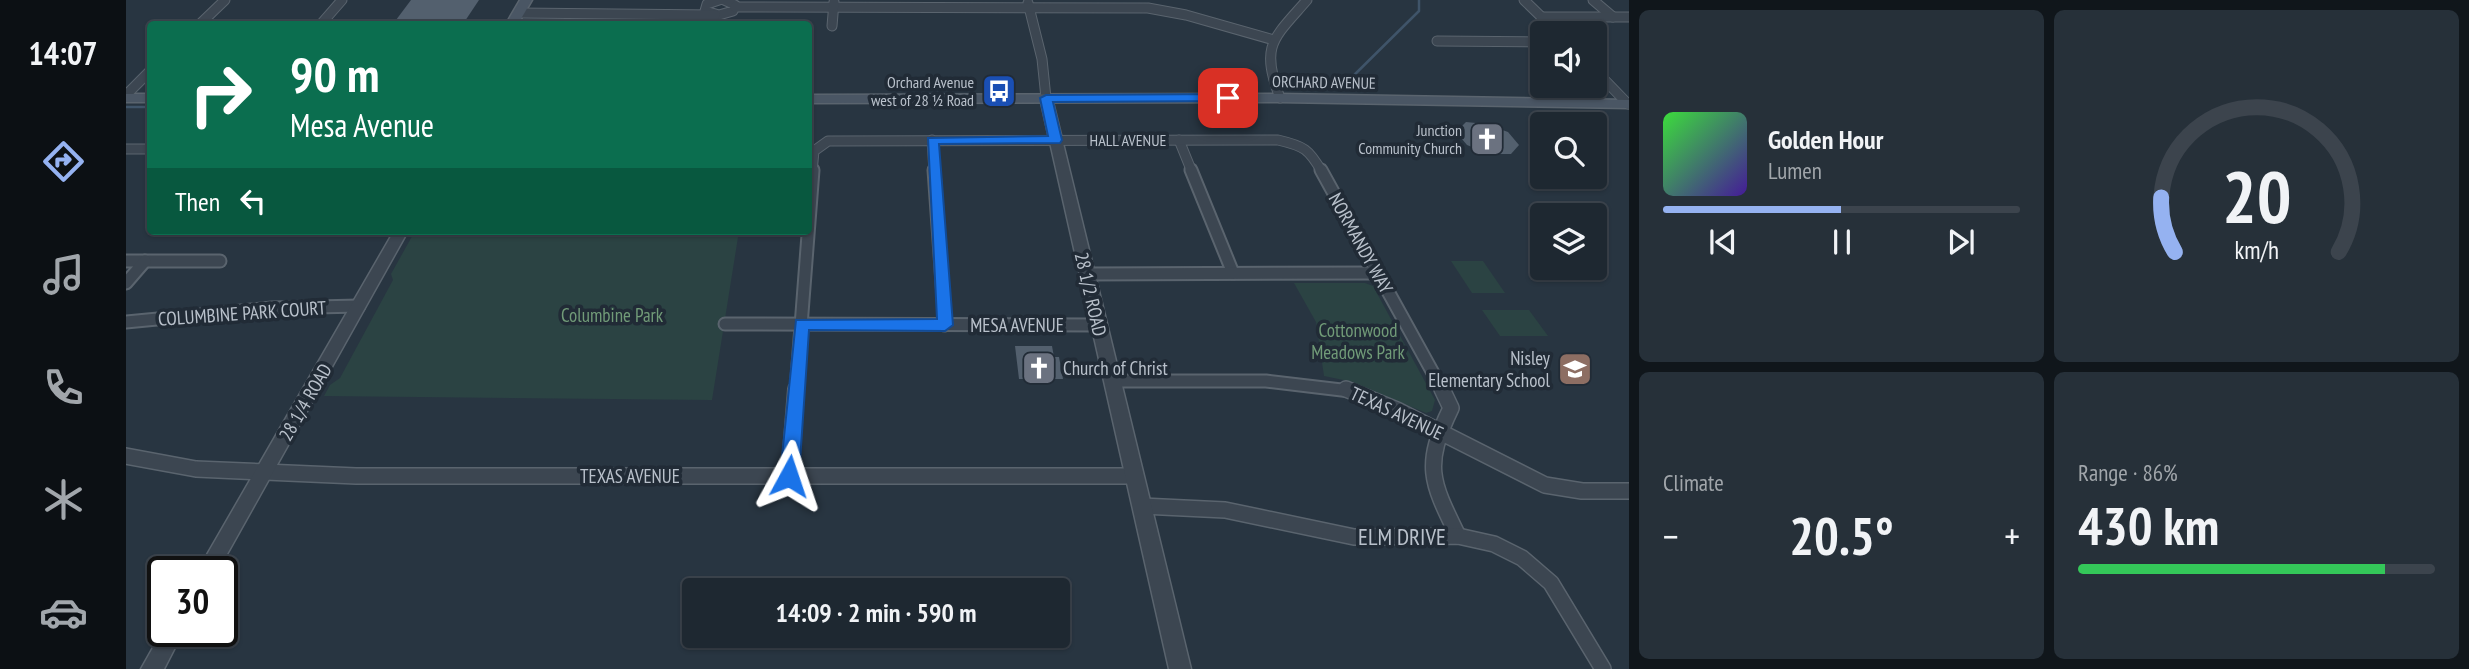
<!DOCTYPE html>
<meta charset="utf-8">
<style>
:root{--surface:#1e2831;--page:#263039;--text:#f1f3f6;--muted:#a1a6ab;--line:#3c444d;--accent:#95b2f1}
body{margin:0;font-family:"PT Sans Narrow",sans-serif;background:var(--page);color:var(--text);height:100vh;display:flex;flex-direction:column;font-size:26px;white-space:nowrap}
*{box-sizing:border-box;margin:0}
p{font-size:23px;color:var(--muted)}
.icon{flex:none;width:38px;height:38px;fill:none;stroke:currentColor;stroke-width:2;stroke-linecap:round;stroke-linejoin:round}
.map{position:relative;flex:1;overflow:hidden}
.details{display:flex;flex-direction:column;gap:10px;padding:10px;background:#10161b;width:840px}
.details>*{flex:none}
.hud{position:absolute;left:21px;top:21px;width:665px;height:214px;border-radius:7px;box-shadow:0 2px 5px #0004,0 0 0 2px var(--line);background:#0b6e4f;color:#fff;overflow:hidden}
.fabs{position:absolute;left:1404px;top:21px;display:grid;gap:14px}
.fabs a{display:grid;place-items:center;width:77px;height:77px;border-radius:7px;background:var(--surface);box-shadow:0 2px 5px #0004,0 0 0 2px var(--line);font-size:35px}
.speed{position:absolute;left:21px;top:556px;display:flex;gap:14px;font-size:35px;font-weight:700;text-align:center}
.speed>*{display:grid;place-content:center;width:91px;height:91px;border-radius:50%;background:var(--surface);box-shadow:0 2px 5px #0004,0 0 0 2px var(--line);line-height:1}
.speed .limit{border:4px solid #111;border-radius:10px;background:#fff;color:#111}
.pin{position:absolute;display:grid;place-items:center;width:60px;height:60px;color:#fff;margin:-30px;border-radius:14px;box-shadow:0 4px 10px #0006}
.me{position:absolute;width:77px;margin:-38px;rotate:5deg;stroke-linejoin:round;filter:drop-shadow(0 0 5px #0008)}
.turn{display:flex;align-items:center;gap:24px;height:147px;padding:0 28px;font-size:32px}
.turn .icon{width:91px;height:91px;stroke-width:2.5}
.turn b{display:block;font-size:49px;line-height:60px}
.then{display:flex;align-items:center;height:66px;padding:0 28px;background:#0003;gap:14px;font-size:26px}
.big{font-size:52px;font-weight:700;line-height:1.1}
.details .tile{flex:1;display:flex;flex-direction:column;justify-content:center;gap:10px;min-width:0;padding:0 24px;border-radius:10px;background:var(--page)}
.details .dial{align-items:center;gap:0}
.dial svg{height:182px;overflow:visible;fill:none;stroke:var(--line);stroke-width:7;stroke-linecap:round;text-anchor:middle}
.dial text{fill:var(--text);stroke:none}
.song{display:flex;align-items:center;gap:21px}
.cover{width:84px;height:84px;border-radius:10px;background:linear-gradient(135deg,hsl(120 70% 55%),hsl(260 70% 35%))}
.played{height:7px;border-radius:4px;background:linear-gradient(90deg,var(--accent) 50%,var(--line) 50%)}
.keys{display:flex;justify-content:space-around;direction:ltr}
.heat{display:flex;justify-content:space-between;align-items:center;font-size:38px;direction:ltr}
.charge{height:10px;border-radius:5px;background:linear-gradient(90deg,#34c759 86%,var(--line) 0)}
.details .tiles{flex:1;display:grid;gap:10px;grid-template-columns:repeat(2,1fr)}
.trip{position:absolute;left:556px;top:578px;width:388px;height:70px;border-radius:7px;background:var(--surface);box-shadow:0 2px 5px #0004,0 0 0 2px var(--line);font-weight:700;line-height:70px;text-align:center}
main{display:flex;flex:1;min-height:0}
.menu{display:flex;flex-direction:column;width:126px;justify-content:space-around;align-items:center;background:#0c1014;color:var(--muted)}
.menu .icon{width:49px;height:49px}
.menu .current{color:var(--accent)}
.menu b{font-size:32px;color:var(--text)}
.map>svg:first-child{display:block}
.green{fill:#2b4343}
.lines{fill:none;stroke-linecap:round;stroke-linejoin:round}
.stream{stroke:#3f5469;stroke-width:2.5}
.building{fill:#53606e}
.minor-far2-casing{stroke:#5a646e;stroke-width:11}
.minor-far1-casing{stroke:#5a646e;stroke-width:15}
.minor-casing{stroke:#5a646e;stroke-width:18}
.tertiary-casing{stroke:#5a646e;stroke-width:3}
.secondary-casing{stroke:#5a646e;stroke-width:3}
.minor-far2{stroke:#3c4651;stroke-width:9}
.minor-far1{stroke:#3c4651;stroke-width:11}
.minor{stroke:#3c4651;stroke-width:15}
.tertiary{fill:#3c4651;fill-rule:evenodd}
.secondary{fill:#4a5664;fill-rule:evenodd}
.route{fill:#1a73e8;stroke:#114b97;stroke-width:2}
.labels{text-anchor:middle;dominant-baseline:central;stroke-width:7;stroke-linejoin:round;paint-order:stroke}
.far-poi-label{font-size:16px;fill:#b9c1cb;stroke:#212b36;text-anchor:end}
.far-street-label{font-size:16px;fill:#b9c1cb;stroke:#212b36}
.street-label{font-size:19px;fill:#b9c1cb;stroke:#212b36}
.park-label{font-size:19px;fill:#719b78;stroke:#212b36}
.poi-label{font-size:19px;fill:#b9c1cb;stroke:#212b36;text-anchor:end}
.near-street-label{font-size:23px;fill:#b9c1cb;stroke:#212b36}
</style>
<main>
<nav class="menu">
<b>14:07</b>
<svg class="icon current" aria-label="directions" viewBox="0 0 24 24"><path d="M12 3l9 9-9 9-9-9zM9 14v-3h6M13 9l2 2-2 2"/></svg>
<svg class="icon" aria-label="music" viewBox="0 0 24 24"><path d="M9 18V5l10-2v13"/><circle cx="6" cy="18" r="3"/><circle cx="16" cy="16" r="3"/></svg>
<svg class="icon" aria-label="phone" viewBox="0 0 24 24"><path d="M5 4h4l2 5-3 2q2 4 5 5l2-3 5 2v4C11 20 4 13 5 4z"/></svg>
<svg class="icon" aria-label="climate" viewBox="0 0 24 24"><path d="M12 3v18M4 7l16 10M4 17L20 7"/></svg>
<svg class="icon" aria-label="car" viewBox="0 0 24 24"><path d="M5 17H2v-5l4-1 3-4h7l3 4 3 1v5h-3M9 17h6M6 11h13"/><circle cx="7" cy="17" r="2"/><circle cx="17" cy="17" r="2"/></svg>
</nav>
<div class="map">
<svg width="1503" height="669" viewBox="0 0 1503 669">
<rect width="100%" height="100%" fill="#283541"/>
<!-- green -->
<g class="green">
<polygon points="289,231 613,231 586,400 198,396 204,385 214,378 267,280 265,274"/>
<polygon points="1325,261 1357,261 1379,293 1346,293"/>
<polygon points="1168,283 1239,283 1247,286 1309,400 1306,411 1300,413 1227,382 1198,376 1190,322"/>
<polygon points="1356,310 1403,310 1422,336 1374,336"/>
</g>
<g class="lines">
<!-- stream -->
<g class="stream">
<polyline points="1217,86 1293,11 1293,0"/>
<polyline points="0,107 24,107"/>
</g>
</g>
<!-- building -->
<g class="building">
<polygon points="285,0 353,0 337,24 267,24"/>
<polygon points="1340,122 1360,124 1382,132 1393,145 1385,154 1363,154 1341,145 1330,132"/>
<polygon points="889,346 926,346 928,357 933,357 937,379 893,379"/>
</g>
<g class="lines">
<!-- minor-far2 casing -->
<g class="minor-far2-casing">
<g id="minor-far2">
<polyline points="593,0 581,4 579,11 593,15 607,11 609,5 598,0"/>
<polyline points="1398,0 1432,33"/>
<polyline points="1467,0 1487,17"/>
<polyline points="902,3 916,59 920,98"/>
<polyline points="609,7 1022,8 1060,15 1148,40"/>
<polyline points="393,13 589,15"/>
<polyline points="1416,17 1503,17"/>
<polyline points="74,24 99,0"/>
<polyline points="195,24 216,0"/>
<polyline points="706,26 708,2"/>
<polyline points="1311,41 1416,42"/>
<polyline points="1468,69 1502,104"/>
<polyline points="0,95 24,71"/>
<path d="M1154 98C1134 45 1147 39 1181 0"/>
<polyline points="806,140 808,172"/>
<polyline points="1053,140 1066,172"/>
<polyline points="0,149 24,149"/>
<path d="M686 172 688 151 702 141 1152 140C1178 146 1183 149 1196 172"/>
</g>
</g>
<!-- minor-far1 casing -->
<g class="minor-far1-casing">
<g id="minor-far1">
<polyline points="808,170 819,325"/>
<polyline points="1065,170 1107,273"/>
<polyline points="1195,170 1317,391"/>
<polyline points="0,261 94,261"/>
<polyline points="961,274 1252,273"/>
<polyline points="0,283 19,261"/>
<polyline points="0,322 146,308 233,306"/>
<polyline points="599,324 973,325"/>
<polyline points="986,381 1140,381 1224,391"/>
<polyline points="670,391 687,170"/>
</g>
</g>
<!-- minor casing -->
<g class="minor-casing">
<g id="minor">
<polyline points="1220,389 1271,410 1419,485 1456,491 1503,491"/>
<path d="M1316 389 1325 408C1297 466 1305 481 1332 536"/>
<polyline points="0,456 70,469 230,476 1009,476"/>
<polyline points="663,476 670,389"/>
<polyline points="1016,506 1099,510 1228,537 1332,536 1368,544 1396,558 1425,583 1477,669"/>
</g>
</g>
<!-- tertiary casing -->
<g class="tertiary-casing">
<g id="tertiary">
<polygon points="920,94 926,98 1065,669 1043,669 914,98"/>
<polygon points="268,231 282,231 91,572 71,572"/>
<polygon points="37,630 57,632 38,669 15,669"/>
</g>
</g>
<!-- secondary casing -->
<g class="secondary-casing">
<g id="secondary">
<polygon points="394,0 406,0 392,24 380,24"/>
<rect x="0" y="94" width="24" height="8"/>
<polygon points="1154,94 1503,100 1503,108 1154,102 682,103 682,95"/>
</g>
</g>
<!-- minor-far2 -->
<use href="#minor-far2" class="minor-far2"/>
<!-- minor-far1 -->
<use href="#minor-far1" class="minor-far1"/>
<!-- minor -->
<use href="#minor" class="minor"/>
<!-- tertiary -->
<use href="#tertiary" class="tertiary"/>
<!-- secondary -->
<use href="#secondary" class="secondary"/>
</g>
<!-- route -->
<polygon class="route" points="1102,94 1108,98 1107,101 927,102 936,140 934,143 813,144 827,325 819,331 683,330 673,476 670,482 663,484 657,482 654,476 670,320 811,319 802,138 922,136 914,98 920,95"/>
<!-- icons -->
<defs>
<g id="bus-square" transform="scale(1.75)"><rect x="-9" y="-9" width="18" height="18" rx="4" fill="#1a4fb4" stroke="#212b36"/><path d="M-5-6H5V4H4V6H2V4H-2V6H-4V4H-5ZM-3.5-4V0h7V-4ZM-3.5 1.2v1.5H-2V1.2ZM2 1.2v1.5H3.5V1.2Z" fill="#fff"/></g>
<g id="church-square" transform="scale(1.75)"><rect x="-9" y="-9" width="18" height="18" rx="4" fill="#6b7280" stroke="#212b36"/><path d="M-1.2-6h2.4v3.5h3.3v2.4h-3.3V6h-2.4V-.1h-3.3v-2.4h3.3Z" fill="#fff"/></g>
<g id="school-square" transform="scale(1.75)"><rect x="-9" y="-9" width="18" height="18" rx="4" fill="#8d6e63" stroke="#212b36"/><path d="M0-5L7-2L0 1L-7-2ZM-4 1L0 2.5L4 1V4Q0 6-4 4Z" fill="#fff"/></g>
</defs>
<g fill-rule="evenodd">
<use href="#bus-square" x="873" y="91"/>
<use href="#church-square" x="1361" y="139"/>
<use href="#church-square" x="913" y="368"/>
<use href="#school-square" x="1449" y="369"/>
</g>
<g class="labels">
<!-- far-poi labels -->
<g class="far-poi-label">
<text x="848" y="82">Orchard Avenue<tspan x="848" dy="18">west of 28 ½ Road</tspan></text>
<text x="1336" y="130">Junction<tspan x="1336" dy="18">Community Church</tspan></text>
</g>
<!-- far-street labels -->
<g class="far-street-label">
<text transform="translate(1198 82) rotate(1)">ORCHARD AVENUE</text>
<text x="1002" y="140">HALL AVENUE</text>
</g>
<!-- street labels -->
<g class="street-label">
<text transform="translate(1235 243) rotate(61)">NORMANDY WAY</text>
<text transform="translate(965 294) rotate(77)">28 1/2 ROAD</text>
<text transform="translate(116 313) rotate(-4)">COLUMBINE PARK COURT</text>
<text x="891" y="325">MESA AVENUE</text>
<text transform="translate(179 402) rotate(-60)">28 1/4 ROAD</text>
<text transform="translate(1271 413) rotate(25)">TEXAS AVENUE</text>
<text x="504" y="476">TEXAS AVENUE</text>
</g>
<!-- park labels -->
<g class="park-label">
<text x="486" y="315">Columbine Park</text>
<text x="1232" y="330">Cottonwood<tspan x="1232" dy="22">Meadows Park</tspan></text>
</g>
<!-- poi labels -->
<g class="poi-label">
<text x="1424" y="358">Nisley<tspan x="1424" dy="22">Elementary School</tspan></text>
<text x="937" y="368" text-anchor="start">Church of Christ</text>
</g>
<!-- near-street labels -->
<g class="near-street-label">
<text x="1276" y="536">ELM DRIVE</text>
</g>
</g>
</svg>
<div class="fabs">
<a><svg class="icon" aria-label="sound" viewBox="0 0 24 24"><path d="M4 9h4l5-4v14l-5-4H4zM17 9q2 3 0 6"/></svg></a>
<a><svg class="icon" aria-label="search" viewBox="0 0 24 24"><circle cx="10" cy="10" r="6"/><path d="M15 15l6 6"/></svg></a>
<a><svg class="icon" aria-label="layers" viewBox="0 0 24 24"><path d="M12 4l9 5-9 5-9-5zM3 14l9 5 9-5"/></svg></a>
</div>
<div class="speed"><div class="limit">30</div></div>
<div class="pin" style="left:1102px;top:98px;background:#d93025"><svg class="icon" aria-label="arrive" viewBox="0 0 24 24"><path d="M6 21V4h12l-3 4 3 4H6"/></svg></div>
<svg class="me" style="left:663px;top:476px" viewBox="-20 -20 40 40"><path d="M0-17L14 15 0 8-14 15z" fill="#1a73e8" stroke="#fff" stroke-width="4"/></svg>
<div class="trip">14:09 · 2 min · 590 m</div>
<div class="hud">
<div class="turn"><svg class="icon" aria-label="right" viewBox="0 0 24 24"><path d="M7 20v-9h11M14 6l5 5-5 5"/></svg><div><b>90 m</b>Mesa Avenue</div></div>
<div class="then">Then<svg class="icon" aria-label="left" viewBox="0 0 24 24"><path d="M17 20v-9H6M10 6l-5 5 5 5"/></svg></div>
</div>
</div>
<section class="details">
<div class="tiles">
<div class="tile">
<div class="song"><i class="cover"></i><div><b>Golden Hour</b><p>Lumen</p></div></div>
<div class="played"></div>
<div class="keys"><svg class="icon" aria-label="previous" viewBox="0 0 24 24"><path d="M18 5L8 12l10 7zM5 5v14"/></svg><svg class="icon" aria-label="pause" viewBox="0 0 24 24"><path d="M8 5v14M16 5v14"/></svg><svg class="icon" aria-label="next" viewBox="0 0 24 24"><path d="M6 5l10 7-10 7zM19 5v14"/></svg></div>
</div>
<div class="tile dial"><svg viewBox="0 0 100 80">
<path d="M14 69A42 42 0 1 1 86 69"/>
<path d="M14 69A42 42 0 0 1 8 45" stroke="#95b2f1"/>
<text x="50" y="56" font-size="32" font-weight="700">20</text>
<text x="50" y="72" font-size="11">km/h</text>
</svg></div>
<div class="tile"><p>Climate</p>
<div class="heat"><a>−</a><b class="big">20.5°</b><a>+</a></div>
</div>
<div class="tile"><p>Range · 86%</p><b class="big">430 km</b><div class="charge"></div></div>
</div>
</section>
</main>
